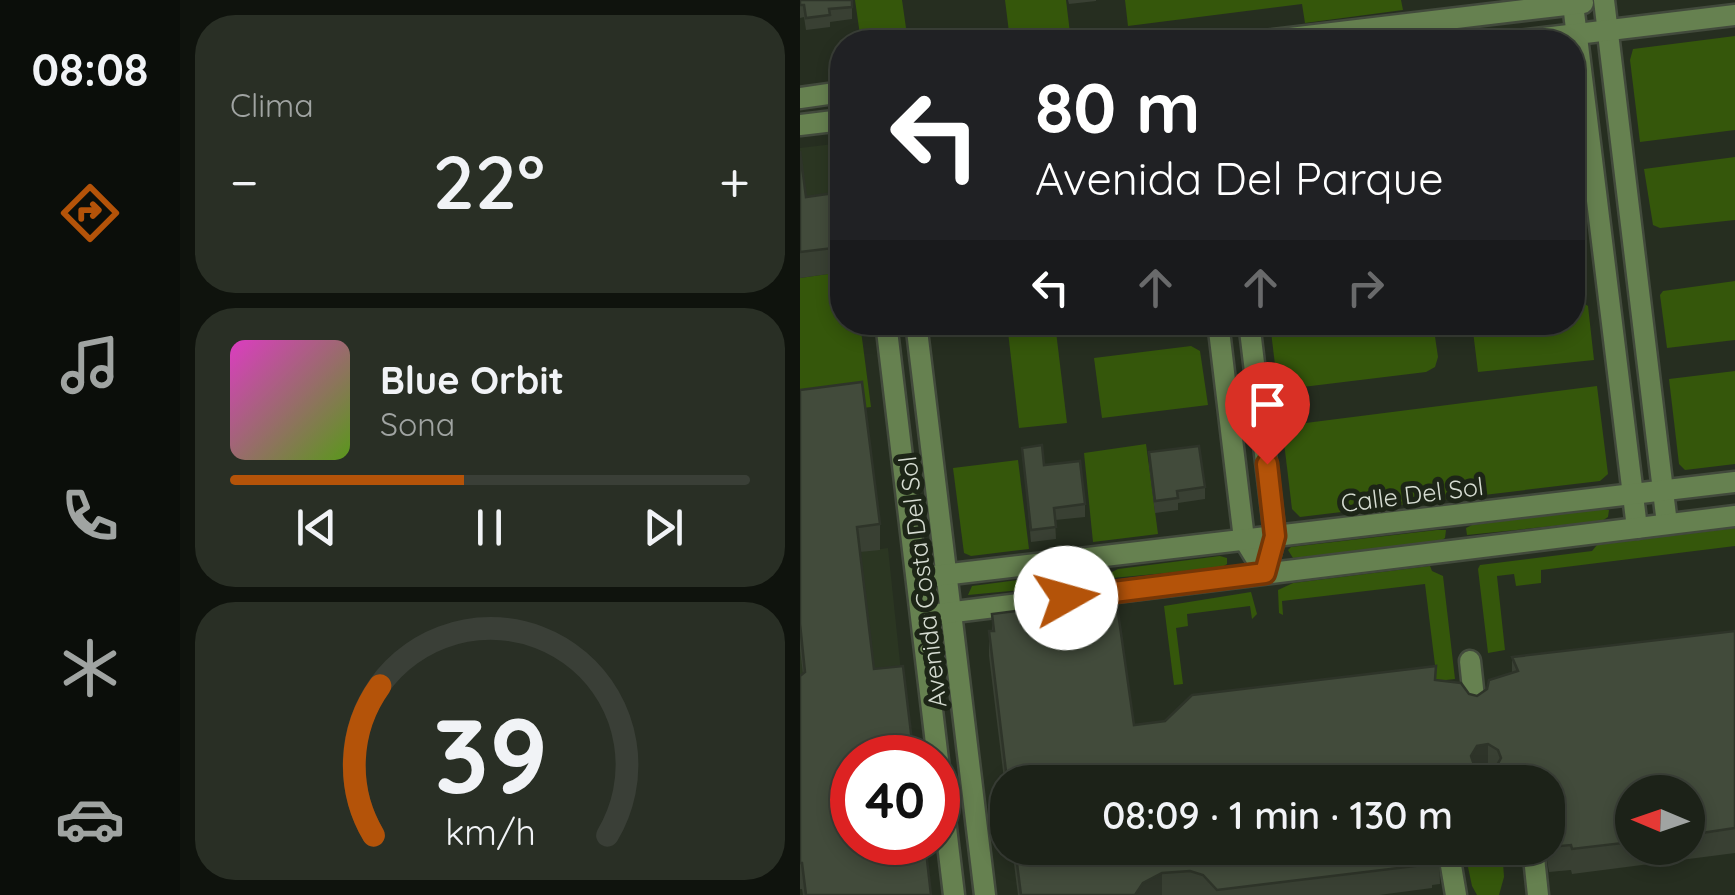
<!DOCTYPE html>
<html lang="es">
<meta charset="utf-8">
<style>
:root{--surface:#1c2218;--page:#292f25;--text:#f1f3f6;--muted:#a0a4a2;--line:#3a3f37;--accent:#b45309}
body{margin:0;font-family:Quicksand,sans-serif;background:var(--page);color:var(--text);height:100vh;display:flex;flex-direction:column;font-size:38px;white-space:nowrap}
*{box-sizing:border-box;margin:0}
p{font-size:32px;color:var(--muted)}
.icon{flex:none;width:55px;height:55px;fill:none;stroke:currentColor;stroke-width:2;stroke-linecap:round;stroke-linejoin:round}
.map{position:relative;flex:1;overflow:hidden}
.side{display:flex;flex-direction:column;gap:15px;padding:15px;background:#0f130d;width:620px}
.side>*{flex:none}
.guide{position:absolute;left:30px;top:30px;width:755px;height:305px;border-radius:40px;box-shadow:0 5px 15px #0003,0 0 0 2px var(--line);background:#202124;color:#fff;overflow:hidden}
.needle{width:65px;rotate:272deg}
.controls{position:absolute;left:815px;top:775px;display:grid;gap:20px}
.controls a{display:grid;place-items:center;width:90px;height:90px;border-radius:50%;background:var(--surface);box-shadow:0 5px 15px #0003,0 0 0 2px var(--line);font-size:50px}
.speed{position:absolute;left:30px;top:735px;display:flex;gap:20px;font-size:50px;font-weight:700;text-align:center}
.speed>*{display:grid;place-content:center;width:130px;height:130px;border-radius:50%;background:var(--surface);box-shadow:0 5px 15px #0003,0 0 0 2px var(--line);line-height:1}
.speed .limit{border:15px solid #d22;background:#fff;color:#111}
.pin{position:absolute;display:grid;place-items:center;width:85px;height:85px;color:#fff;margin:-102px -42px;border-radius:50% 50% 50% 0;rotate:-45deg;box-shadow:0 0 10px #0007}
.pin .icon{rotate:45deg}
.me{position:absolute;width:110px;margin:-55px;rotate:83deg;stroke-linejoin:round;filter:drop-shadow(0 0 8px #0008)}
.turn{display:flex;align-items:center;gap:35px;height:210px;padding:0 40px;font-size:45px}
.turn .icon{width:130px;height:130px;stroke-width:2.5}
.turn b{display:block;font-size:70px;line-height:85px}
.lanes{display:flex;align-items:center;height:95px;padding:0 40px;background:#0003;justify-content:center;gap:50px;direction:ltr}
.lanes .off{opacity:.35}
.big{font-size:75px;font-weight:600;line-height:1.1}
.side .card{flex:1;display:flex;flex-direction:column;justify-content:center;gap:15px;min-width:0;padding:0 35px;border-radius:40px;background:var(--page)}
.side .dial{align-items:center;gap:0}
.dial svg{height:260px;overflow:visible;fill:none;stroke:var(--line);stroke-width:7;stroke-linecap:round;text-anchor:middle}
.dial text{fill:var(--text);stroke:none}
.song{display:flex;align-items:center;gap:30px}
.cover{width:120px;height:120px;border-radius:15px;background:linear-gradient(135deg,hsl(310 70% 55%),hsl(90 70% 35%))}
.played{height:10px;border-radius:5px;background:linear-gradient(90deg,var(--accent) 45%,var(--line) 45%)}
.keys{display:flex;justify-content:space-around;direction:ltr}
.heat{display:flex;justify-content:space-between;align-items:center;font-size:55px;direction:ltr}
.trip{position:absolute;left:190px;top:765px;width:575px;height:100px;border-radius:40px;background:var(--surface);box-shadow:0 5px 15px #0003,0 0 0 2px var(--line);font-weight:600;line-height:100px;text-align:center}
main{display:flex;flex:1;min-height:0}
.menu{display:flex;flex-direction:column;width:180px;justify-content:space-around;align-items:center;background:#0b0e0a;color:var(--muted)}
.menu .icon{width:70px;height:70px}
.menu .current{color:var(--accent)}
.menu b{font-size:45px;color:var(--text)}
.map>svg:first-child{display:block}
.built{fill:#2b3622}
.green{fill:#35570b}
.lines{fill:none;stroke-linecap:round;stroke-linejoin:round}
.minor-casing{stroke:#424a3c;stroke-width:25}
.minor{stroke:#668150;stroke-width:20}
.wall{fill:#394033;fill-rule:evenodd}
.shaded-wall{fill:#2e3429}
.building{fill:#424b3b;stroke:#2e3429;stroke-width:2.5;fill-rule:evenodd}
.route-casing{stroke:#753606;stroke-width:25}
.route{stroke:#b45309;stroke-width:18}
.labels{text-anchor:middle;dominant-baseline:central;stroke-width:10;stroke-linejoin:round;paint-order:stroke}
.street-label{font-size:25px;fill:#d6dcd2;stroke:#1d2517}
</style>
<main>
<nav class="menu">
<b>08:08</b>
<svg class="icon current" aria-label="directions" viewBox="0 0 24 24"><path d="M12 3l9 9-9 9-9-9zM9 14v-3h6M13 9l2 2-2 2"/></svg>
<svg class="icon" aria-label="music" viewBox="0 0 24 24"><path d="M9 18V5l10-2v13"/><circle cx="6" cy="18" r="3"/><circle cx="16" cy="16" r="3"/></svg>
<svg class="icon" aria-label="phone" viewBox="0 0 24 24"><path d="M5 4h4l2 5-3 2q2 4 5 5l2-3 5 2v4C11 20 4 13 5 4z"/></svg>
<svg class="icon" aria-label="climate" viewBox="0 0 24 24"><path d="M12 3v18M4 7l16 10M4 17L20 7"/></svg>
<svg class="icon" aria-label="car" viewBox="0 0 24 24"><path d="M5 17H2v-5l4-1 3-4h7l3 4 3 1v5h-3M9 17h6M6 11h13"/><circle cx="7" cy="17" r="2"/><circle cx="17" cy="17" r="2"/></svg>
</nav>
<section class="side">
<div class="card"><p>Clima</p>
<div class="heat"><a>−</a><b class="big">22°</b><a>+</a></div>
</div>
<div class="card">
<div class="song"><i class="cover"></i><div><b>Blue Orbit</b><p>Sona</p></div></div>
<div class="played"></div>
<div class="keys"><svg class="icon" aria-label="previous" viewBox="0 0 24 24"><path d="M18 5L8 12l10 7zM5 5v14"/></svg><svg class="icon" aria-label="pause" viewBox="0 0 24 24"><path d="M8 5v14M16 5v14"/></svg><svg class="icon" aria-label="next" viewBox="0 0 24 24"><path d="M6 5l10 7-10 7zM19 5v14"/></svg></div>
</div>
<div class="card dial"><svg viewBox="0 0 100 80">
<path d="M14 69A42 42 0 1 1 86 69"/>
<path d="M14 69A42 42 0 0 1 16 23" stroke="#b45309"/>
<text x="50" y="56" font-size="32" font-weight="700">39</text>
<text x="50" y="72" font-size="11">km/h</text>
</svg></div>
</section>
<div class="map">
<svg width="935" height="895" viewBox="0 0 935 895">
<rect width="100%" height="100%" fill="#262e20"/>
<!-- built -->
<g class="built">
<polygon points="42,143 42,272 0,278 0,148"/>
<polygon points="88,548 103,691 0,703 0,560"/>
</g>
<!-- green -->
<g class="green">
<polygon points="55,0 102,0 108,42 61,42"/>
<polygon points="205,0 266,0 270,33 210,40"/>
<polygon points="325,0 601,0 603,10 505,23 502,4 328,26"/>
<polygon points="935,36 935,130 840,142 830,60 833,49"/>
<polygon points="935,157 935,220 860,228 853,225 844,169"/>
<polygon points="42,272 42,322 60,323 71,407 0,416 0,278"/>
<polygon points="935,281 935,340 867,348 860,295 863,291"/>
<polygon points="777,299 788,306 794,360 678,372 672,323 772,322 773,300"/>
<polygon points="207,323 255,323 267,423 219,428"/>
<polygon points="470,323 633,323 638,357 635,367 626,372 478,390"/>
<polygon points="391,346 400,351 408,405 302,418 294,358"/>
<polygon points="935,371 935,464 885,470 879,464 869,379"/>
<polygon points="797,386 808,474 800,481 500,517 492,509 482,426"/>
<polygon points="346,444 358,534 293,542 284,453"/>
<polygon points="218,460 229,549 171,556 164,553 153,468"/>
<polygon points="801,509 809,510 808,517 802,521 667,535 666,528 672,525"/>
<polygon points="935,528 935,546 741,570 741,583 716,586 714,574 697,576 705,650 688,653 678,569 680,565 792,551 797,545"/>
<polygon points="637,530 646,530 645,538 639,542 493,558 488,550 491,547"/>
<polygon points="420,556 427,558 427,564 421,568 312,578 312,572 318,569"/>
<polygon points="630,566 632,571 643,576 655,679 582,687 636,673 625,584 482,601 483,615 479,613 478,590 493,583"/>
<polygon points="272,573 279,575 279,581 272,585 168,595 172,586"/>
<polygon points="451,592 457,614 452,619 450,606 387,614 388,626 376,628 383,684 374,685 364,606"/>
<polygon points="664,848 702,848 704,877 699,895 677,895 672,886"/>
</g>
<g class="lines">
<!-- minor casing -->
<g class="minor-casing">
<g id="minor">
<polyline points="804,0 867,524"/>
<polyline points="773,4 837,528"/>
<polyline points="456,42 783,3"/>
<polyline points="711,42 935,15"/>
<polyline points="0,98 42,92"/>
<polyline points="0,125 42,120"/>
<polyline points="86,322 154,895"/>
<polyline points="116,322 185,895"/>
<polyline points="418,322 444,539 465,573"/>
<polyline points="449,322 475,536 465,573"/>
<polyline points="117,578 935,482"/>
<polyline points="122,616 935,516"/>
<polyline points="670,661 675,707"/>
<polyline points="648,848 656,895"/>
<polyline points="733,848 738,895"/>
</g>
</g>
<!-- minor -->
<use href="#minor" class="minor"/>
</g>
<!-- wall -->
<g class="wall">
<polygon points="0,0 52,7 52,19 30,22 30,27 6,30 4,17 0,18"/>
<polygon points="268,0 296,0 296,1 269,4"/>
<polygon points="0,151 6,197 42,207 42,272 0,278"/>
<polygon points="144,322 171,322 171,335 146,337"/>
<polygon points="0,390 80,524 80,550 60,552 74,669 131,895 3,895 2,889 0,889 0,676 3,674 0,650"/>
<polygon points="222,448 244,465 285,504 285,517 255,520 256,539 231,542"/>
<polygon points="349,452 405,487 405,499 378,503 378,510 355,513 349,465"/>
<path d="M192 614 334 725 636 680 669 694 677 696 712 673V657L935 631V853L772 874 771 870 749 872 745 848H748V782H208V812L189 656V631H192ZM832 792H888V848H832Z"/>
<polygon points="212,848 639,848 640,884 632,885 632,888 579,895 218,895"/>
</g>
<!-- shaded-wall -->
<g class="shaded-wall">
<polygon points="688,744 688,768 677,771 671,781 671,756 677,746"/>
<polygon points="362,873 362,895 335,895 343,883"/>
</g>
<!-- building -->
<g class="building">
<polygon points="0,0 52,0 52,7 29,9 30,15 6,18 4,5 0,5"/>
<polygon points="0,151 6,197 41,192 42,247 0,252"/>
<polygon points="62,382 80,524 57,527 74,669 103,666 114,758 52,758 52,842 125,842 131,895 6,895 2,863 0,863 0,676 5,672 0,624 0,390"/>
<polygon points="242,445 244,465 280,461 285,504 254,508 256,527 231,530 222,448"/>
<polygon points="399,446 405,487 377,491 378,498 355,501 349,452"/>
<path d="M316 598 334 725 365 721 392 695 636 666 635 680 661 683 669 694 677 696 687 689 689 680 718 671 712 657 935 631V828L888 835V792H832V842L772 849 771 845 749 847 748 837V782H710L686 776 677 782H208V788L189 631H194L192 614ZM688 744 698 750 701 758 695 769 685 771 674 765 671 756 677 746Z"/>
<polygon points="215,848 639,848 640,859 632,860 632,864 417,890 403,875 390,871 362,873 343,883 335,895 221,895"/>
</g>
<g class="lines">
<!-- route casing -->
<g class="route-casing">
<polyline id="route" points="266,598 465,573 475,536 467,464"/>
</g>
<!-- route -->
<use href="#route" class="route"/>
</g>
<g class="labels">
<!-- street labels -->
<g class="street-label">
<text transform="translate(612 494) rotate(-7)">Calle Del Sol</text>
<text transform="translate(122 582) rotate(-97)">Avenida Costa Del Sol</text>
</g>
</g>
</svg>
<div class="controls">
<a><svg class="needle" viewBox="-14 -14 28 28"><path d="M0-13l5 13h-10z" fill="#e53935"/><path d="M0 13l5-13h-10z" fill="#a0a4a2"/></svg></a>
</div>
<div class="speed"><div class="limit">40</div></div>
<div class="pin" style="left:467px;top:464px;background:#d93025"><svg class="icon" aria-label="arrive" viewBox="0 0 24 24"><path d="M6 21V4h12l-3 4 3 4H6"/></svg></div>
<svg class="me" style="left:266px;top:598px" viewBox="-20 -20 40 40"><circle r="19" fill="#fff"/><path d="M0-13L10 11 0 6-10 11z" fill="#b45309"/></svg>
<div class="trip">08:09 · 1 min · 130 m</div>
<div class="guide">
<div class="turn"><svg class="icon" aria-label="left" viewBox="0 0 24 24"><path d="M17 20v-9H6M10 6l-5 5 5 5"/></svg><div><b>80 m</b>Avenida Del Parque</div></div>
<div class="lanes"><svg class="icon" aria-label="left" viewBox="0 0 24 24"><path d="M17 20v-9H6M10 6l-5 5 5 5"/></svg><svg class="icon off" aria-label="ahead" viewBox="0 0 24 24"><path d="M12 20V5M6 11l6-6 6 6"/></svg><svg class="icon off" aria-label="ahead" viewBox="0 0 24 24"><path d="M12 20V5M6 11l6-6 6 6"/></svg><svg class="icon off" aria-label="right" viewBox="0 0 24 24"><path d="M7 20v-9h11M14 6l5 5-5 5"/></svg></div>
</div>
</div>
</main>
